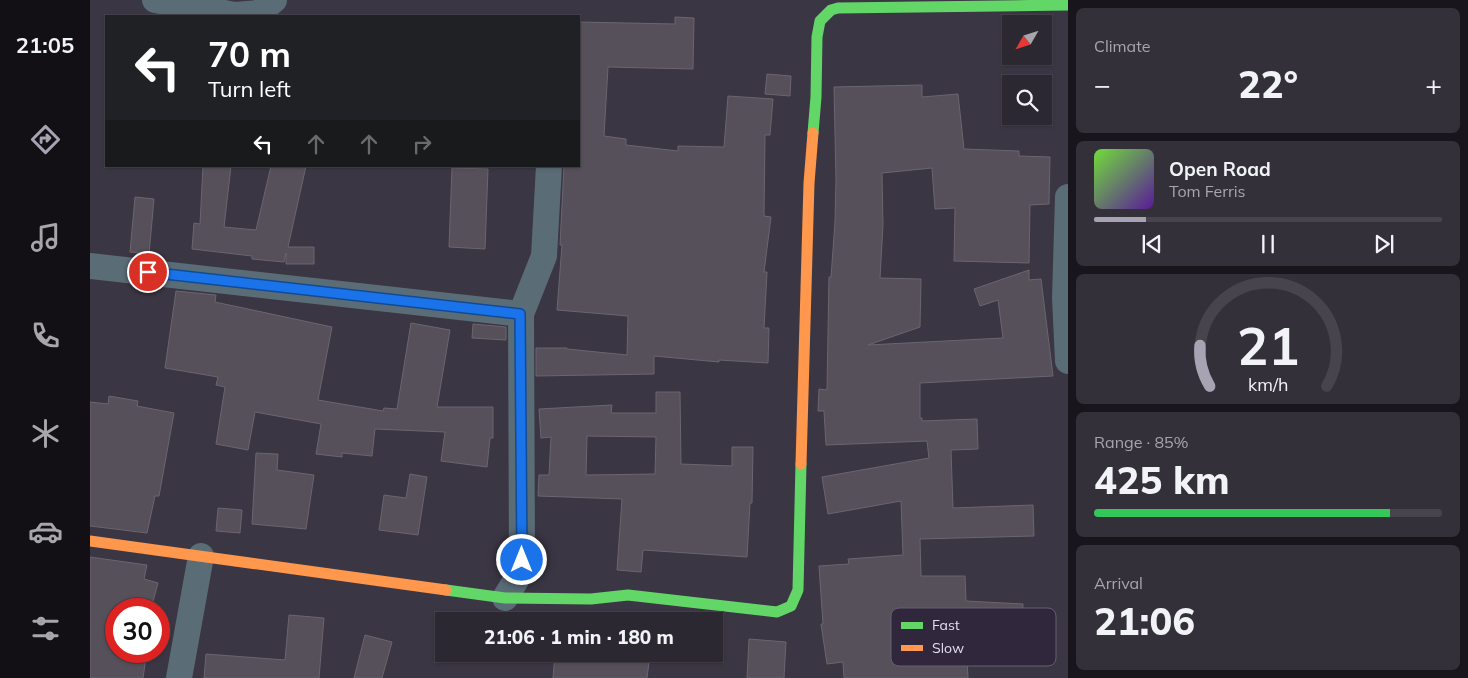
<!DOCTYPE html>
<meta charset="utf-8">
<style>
:root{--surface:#2c2832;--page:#34303a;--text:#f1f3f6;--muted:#a6a6ac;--line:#48444d;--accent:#a8a3b2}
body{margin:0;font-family:Mulish,sans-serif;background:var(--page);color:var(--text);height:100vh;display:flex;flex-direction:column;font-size:19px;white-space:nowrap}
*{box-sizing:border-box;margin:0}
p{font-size:16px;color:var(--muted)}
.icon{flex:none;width:28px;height:28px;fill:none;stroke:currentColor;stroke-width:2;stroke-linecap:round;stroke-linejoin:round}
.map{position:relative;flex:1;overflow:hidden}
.sheet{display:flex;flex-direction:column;gap:8px;padding:8px;background:#18161c;width:400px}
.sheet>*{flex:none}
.top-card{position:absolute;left:15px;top:15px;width:475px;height:152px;border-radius:0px;box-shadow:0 1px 4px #0004,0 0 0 1px var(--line);background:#202124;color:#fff;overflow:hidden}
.needle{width:32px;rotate:231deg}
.fabs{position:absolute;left:912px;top:15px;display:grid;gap:10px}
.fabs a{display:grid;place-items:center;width:50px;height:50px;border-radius:0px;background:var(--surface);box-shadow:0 1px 4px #0004,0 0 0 1px var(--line);font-size:25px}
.speed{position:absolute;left:15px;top:598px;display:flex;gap:10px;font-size:25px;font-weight:700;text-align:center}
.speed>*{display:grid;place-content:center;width:65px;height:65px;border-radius:50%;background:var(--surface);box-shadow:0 1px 4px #0004,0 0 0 1px var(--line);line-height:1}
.speed .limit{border:8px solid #d22;background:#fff;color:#111}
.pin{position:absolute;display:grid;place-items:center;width:42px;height:42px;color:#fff;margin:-21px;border:2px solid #fff;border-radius:50%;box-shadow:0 1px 5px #0007}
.me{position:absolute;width:55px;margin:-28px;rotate:0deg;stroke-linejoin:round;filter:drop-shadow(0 0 4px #0008)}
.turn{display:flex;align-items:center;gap:18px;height:105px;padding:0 20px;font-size:22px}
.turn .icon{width:65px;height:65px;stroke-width:2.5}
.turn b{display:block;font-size:35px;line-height:42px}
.lanes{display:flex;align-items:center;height:48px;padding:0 20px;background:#0003;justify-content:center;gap:25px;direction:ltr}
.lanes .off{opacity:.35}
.big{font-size:38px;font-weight:800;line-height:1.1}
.sheet .card{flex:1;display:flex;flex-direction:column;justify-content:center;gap:8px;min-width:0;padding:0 18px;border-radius:8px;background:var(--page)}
.sheet .dial{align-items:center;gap:0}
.dial svg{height:130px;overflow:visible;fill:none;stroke:var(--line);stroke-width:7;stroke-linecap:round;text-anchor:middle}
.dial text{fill:var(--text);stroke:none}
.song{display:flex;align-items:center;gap:15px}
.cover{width:60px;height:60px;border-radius:8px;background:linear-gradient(135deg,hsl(100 70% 55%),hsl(270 70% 35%))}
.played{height:5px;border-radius:2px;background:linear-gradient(90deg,var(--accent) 15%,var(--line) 15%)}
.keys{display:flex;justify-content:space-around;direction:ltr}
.heat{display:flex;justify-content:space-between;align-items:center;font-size:28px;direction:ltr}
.charge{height:8px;border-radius:4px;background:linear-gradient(90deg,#34c759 85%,var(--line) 0)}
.trip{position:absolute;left:345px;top:612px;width:288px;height:50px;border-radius:0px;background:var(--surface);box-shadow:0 1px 4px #0004,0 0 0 1px var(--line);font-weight:800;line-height:50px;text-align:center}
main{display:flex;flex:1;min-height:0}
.tab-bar{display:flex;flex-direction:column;width:90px;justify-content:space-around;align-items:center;background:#121014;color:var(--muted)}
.tab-bar .icon{width:35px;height:35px}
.tab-bar .selected{color:var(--accent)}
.tab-bar b{font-size:22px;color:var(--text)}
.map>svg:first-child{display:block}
.building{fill:#56505b;stroke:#6b6570;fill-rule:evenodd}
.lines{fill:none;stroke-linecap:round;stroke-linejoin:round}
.street{stroke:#5a6d76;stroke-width:26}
.fast{stroke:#63d668;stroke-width:11}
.slow{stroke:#ff974d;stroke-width:11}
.route-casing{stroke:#114b97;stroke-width:12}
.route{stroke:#1a73e8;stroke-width:9}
.key{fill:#30273d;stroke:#665e72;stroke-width:1}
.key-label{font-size:14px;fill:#e3deed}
</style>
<main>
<nav class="tab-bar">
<b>21:05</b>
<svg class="icon selected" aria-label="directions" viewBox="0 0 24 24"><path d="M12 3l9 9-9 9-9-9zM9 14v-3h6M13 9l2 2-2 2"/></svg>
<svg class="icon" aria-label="music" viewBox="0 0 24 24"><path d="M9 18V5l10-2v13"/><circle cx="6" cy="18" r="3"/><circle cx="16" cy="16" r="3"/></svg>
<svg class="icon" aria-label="phone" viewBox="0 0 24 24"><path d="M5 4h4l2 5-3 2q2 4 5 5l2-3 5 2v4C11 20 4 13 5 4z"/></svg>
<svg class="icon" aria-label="climate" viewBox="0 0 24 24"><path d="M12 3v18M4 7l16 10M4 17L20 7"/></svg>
<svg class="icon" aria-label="car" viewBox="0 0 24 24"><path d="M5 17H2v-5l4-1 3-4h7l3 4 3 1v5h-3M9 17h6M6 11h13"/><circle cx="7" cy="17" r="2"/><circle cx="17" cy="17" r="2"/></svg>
<svg class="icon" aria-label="filters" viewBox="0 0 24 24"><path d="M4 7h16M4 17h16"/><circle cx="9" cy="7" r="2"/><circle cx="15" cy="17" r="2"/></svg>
</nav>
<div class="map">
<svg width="978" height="678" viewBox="0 0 978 678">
<rect width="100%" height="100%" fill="#3b3643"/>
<!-- building -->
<g class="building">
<polygon points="585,17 604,18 603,69 518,67 514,136 536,139 536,145 588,151 588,146 634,147 638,96 683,99 680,135 675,135 674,216 681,217 674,272 677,272 674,328 679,328 678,363 629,360 629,362 564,356 564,374 446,376 446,348 477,348 477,349 537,355 538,316 467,310 472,245 470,245 474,166 489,166 489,22 585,24"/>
<polygon points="677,74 701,76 700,96 675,94"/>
<polygon points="832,85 832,97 868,94 874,149 929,151 929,156 960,157 959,204 940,205 939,263 864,261 865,208 845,209 842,168 792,173 793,225 790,278 831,279 830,327 778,345 913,338 908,300 890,306 884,289 939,270 939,280 951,279 963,376 830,383 830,418 832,418 832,421 887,419 888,449 861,450 863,508 943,505 944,536 830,539 831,576 875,576 876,601 933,604 932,624 875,622 878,678 754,678 753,662 737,664 731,624 733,624 729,566 759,564 758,559 813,555 811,501 738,514 732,477 839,458 837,441 736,445 734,411 728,411 729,389 737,390 739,277 741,277 745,222 746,180 744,87"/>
<polygon points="113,166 141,166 134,227 166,230 181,166 216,166 198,247 224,247 224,264 196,264 196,253 194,262 162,259 162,256 102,249 104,223 110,224"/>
<polygon points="362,168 398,169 395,249 359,247"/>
<polygon points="45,197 64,199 59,254 40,252"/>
<polygon points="86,291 126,295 125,302 242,327 228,400 293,411 294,408 307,409 321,323 360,330 347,407 403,407 403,438 400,438 397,467 351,461 355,432 285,429 282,456 252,453 252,457 226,454 231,424 165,412 158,450 126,444 135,387 126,385 128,377 75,368"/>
<polygon points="383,324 416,327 416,340 382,338"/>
<path d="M566 392H590L591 464 642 466V447H663L662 503H660L657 557 553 550 551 572 527 570 532 499 448 496 449 475H459L461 437 451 438 449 409 522 405 521 413H566ZM497 436 566 437 565 474 496 475Z"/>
<polygon points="19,396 48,401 47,406 84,413 69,496 65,496 57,533 0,526 0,402 18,404"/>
<polygon points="166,453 188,454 187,470 224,475 216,529 162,524"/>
<polygon points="320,474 337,477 328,535 289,530 294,495 316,498"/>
<polygon points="128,508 152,510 150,533 126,531"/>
<polygon points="0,557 57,565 54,579 68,583 61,609 26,609 26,651 57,651 53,678 0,678"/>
<polygon points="467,614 513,616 513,621 467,621"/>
<polygon points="199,615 234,618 229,678 114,678 116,654 195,660"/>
<polygon points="275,635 302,642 292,678 264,678"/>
<polygon points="659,639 696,642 694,678 657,678"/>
<polygon points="465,654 560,654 557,678 463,678"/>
</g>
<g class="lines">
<!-- street -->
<g class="street">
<polyline points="65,0 145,15 169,13 184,0"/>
<polyline points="978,197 975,298 978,361"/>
<polyline points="0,266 431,314"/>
<polyline points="415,598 429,575 432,560 431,314 454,256 459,166"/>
<polyline points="89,678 111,556"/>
</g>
<!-- fast -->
<g class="fast">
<polyline points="723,133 726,97 727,37 730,21 741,10 748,8 978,5"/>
<polyline points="356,590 415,598 501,599 538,595 687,612 701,606 708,590 711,464"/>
</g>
<!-- slow -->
<g class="slow">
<polyline points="711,464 719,183 723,133"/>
<polyline points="0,541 356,590"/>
</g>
</g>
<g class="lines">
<!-- route casing -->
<g class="route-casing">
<polyline id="route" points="58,272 430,314 432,560"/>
</g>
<!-- route -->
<use href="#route" class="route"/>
</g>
<!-- legend -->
<rect x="801" y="608" width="165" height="58" rx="8" class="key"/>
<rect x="811" y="622" width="22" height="7" fill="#63d668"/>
<rect x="811" y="645" width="22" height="6" fill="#ff974d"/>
<g class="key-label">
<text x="842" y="630">Fast</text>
<text x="842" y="653">Slow</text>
</g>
</svg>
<div class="fabs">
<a><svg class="needle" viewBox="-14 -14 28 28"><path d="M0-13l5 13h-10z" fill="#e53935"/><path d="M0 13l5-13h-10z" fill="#a6a6ac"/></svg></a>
<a><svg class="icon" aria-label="search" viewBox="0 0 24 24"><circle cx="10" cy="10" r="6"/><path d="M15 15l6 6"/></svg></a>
</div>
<div class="speed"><div class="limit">30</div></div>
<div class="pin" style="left:58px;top:272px;background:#d93025"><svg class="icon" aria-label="arrive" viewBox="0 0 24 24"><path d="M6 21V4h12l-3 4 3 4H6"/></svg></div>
<svg class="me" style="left:432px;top:560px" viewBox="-20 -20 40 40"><circle r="17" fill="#1a73e8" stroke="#fff" stroke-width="3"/><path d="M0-11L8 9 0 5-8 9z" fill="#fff"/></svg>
<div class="trip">21:06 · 1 min · 180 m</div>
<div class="top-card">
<div class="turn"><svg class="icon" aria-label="left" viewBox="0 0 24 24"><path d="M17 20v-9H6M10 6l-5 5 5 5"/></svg><div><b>70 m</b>Turn left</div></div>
<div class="lanes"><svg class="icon" aria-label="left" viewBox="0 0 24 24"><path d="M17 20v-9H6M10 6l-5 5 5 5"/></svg><svg class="icon off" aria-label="ahead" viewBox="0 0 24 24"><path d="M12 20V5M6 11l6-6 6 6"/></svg><svg class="icon off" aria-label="ahead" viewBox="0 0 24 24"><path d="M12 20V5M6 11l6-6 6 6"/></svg><svg class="icon off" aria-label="right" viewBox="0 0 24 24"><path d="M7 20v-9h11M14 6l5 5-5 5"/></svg></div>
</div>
</div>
<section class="sheet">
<div class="card"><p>Climate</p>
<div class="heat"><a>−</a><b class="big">22°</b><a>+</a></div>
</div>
<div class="card">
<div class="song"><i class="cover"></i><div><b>Open Road</b><p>Tom Ferris</p></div></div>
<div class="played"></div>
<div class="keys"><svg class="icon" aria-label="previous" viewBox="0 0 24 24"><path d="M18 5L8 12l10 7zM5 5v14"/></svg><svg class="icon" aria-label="pause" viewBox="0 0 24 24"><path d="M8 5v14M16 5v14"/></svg><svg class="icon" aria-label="next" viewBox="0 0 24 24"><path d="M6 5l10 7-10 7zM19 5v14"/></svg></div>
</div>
<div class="card dial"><svg viewBox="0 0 100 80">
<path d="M14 69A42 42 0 1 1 86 69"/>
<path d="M14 69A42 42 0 0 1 8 44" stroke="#a8a3b2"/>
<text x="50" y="56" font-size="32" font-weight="700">21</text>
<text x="50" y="72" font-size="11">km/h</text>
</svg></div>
<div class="card"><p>Range · 85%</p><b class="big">425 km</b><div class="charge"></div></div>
<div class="card"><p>Arrival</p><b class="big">21:06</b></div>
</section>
</main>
